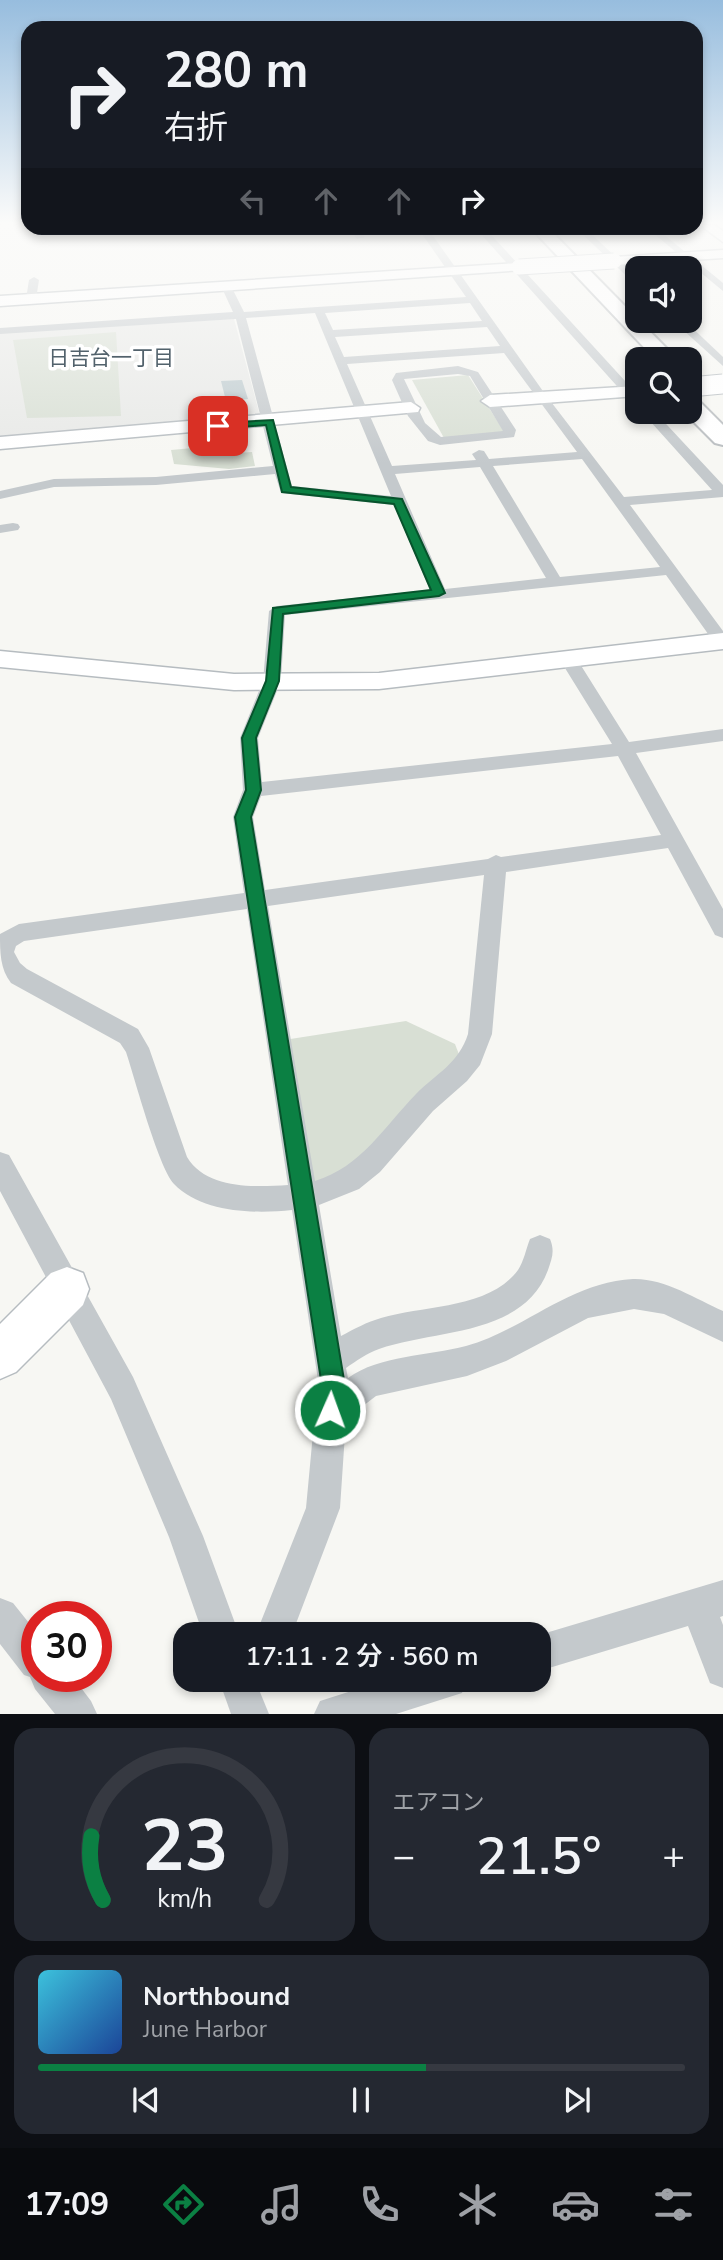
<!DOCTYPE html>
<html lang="ja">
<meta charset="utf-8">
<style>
:root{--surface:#171b24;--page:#242831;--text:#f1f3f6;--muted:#9ea1a6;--line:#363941;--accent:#0b8043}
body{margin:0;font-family:"Nunito Sans","Noto Sans JP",sans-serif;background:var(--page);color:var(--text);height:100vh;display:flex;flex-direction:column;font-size:26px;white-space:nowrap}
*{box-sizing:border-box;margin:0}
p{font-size:23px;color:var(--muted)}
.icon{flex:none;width:38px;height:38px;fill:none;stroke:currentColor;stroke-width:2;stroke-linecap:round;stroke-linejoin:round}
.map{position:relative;height:1714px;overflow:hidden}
.drawer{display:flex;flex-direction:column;gap:14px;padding:14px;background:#0d0f14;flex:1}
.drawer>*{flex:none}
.hud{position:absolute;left:21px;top:21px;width:682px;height:214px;border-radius:21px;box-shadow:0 4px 10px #0003;background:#171b24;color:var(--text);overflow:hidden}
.tools{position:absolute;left:625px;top:256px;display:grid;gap:14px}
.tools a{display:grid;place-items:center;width:77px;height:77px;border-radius:14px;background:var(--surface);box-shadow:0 4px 10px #0003;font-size:35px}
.speed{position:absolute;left:21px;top:1601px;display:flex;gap:14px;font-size:35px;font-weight:700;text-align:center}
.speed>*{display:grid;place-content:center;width:91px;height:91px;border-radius:50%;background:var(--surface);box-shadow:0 4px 10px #0003;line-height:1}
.speed .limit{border:10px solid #d22;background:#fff;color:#111}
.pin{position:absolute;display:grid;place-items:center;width:60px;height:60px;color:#fff;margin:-30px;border-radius:14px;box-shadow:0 4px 10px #0006}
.me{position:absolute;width:77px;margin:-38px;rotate:2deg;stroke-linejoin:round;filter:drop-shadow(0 0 5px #0008)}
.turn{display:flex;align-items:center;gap:24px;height:147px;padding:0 28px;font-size:32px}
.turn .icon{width:91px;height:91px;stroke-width:2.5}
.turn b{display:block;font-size:49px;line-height:60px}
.lanes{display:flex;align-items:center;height:66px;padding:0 28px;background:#0003;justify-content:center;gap:35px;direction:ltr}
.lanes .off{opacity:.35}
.big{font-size:52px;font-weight:600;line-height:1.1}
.drawer .widget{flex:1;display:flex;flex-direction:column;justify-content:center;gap:10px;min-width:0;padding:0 24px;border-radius:21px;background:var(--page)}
.drawer .dial{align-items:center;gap:0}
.dial svg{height:182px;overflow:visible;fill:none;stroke:var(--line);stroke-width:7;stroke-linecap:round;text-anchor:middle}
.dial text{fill:var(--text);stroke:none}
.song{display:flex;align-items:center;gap:21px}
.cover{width:84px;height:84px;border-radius:10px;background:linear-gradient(135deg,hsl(190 70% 55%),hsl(220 70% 35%))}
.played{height:7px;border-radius:4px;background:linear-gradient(90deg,var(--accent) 60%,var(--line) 60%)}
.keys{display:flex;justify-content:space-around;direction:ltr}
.heat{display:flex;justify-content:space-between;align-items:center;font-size:38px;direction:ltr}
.drawer .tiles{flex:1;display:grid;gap:14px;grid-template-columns:1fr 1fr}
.widget:last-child{grid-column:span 2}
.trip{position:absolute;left:173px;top:1622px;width:378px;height:70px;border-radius:21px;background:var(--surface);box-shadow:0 4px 10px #0003;font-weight:600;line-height:70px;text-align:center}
.tab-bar{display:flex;height:112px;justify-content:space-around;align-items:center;background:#090b0e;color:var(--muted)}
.tab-bar .icon{width:49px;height:49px}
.tab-bar .current{color:var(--accent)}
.tab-bar b{font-size:32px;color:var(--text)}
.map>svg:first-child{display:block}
.built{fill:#e8e9e7}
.green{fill:#d8dfd4}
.water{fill:#bdcace}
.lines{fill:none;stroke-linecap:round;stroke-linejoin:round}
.secondary-casing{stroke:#b6bcc0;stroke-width:3}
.highway-casing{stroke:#b8bcbf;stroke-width:4}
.street{fill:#c4c9cc;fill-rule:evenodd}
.secondary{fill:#fff;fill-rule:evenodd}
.highway{fill:#fff;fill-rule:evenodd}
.secondary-bridge-far1-casing{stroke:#b6bcc0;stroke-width:17;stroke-linecap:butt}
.secondary-bridge-casing{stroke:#b6bcc0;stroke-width:21;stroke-linecap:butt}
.secondary-bridge-far1{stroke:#fff;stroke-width:15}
.secondary-bridge{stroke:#fff;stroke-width:19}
.route{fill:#0b8043;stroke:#07532c;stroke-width:2}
.labels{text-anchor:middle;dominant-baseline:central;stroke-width:7;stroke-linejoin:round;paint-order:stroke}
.far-neighbourhood-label{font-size:21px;fill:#52626c;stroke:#fff}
</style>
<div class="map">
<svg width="723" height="1714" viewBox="0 0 723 1714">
<rect width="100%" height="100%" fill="#f7f7f3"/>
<!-- built -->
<polygon class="built" points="234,319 260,416 0,440 0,333"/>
<!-- green -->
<g class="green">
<polygon points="116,332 121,416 27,418 13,340"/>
<polygon points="468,375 505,433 444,438 412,380"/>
<polygon points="236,444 238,453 252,452 255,466 229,469 174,464 171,450"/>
<polygon points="406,1021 455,1044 463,1065 385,1144 307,1190 284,1040"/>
</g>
<!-- water -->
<polygon class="water" points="242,380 248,399 226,401 221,381"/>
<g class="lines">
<!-- secondary casing -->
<g class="secondary-casing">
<g id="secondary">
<polygon points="700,225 714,225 723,231 723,242"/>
<polygon points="723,250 723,258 614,265 607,261 614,257"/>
<polygon points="519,263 524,264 526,267 524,270 0,306 0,296"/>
<polygon points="637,386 637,396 490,407 481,401 490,395"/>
<polygon points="411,402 420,408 418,412 0,449 0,437"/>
<polygon points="723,633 723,649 379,689 234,690 0,667 0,651 234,674 379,673"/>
<polygon points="67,1267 83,1273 89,1289 83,1305 16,1372 0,1379 0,1324 51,1273"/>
</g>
</g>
<!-- highway casing -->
<g class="highway-casing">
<g id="highway">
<polygon points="531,228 548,228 677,359 655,359"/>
<polygon points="690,398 698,400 723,425 723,445 715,443 683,411 690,411"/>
</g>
</g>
<!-- street -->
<g class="street">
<polygon points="291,228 329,228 325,231 292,233 287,230"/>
<polygon points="349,228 357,228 365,237 357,239"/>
<path d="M423 228H485L637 394V405L633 404 479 232 431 233 545 394 624 497 712 490 641 411H654L723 485V497L630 505 723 631V646L716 645 666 575 285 615 281 681 258 738 262 782 612 744 560 660 569 655 575 656 629 742 723 729V741L636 753 723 909V938L715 935 668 848 506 872 492 1034 480 1065 467 1081 433 1111 380 1172 359 1189 319 1205 341 1336C354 1329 367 1322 381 1318 424 1305 489 1309 518 1270 524 1261 526 1249 530 1239L540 1235 550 1239C555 1251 552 1258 548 1270 523 1337 435 1329 379 1349 367 1353 356 1361 346 1368L348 1378C380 1355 428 1356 466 1346 524 1330 570 1282 633 1279 664 1278 696 1299 723 1311V1342L664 1314 634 1309 588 1318 506 1361 467 1376 376 1396 346 1419 340 1508 292 1634H256L306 1508 318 1380 292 1210C255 1214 202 1213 174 1184 158 1166 135 1079 126 1052L120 1043 11 983C0 969 0 952 0 934L19 924 244 893 233 817 243 790 240 738 263 681 269 611 277 606 430 590 394 505 281 493 275 474 156 485 54 487 0 499V491L54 479 156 477 273 466 236 319 0 334V328L233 312 221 286 226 283 231 286 244 312 466 297 422 234 382 235 377 232 382 229ZM470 303 482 321 333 330 325 313ZM315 313 391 496 292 486 246 318ZM487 327 500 346 344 357 335 337ZM504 353 577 452 489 459 484 451 479 450 472 454 476 460 392 466 347 364ZM582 459 660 567 560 577 493 466ZM480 467 546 578 445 589 395 474ZM618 756 661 835 501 857 496 855 488 859 265 890 253 817 261 796ZM484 875 468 1034C459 1063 436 1074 416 1094 384 1127 361 1167 315 1181L268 906ZM247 909 288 1185C255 1187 207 1190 187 1157L149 1048 138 1029 27 969 20 963 14 952 16 946 24 941Z"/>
<polygon points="576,228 585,228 637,277 637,286"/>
<polygon points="647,228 656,228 723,283 723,291"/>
<polygon points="34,277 39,280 36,299 31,302 26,299 29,280"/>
<polygon points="672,320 684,320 723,357 723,366"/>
<path d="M458 366 478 372 516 430 514 437 440 445 428 441 408 416 392 380 396 373ZM458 374 470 376 503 431 441 437 425 423 404 379Z"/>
<polygon points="13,523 18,524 20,527 18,530 0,533 0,525"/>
<polygon points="0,1152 9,1155 133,1377 203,1536 239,1634 203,1634 169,1537 111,1399 0,1191"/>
<polygon points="723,1580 723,1616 720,1617 723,1625 723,1688 710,1683 688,1626 539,1671 539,1635"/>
<polygon points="0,1598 13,1603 37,1633 37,1676 72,1676 91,1701 97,1714 55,1714 35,1689 30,1677 24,1675 0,1644"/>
<polygon points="219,1680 255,1680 269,1714 231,1714"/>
<polygon points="386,1680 467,1680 462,1693 396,1714 314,1714 320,1701"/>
</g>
<!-- secondary -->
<use href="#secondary" class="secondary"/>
<!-- highway -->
<use href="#highway" class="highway"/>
<!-- secondary-bridge-far1 casing -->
<g class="secondary-bridge-far1-casing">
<polyline id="secondary-bridge-far1" points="519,267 614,261"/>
</g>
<!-- secondary-bridge casing -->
<g class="secondary-bridge-casing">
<polyline id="secondary-bridge" points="690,387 723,384"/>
</g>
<!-- secondary-bridge-far1 -->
<use href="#secondary-bridge-far1" class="secondary-bridge-far1"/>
<!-- secondary-bridge -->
<use href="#secondary-bridge" class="secondary-bridge"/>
</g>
<!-- sky -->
<linearGradient id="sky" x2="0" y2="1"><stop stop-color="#97bdde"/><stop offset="0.48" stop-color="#fbfbfa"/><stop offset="1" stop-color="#fbfbfa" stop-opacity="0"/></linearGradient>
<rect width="723" height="464" fill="url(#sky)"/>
<!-- route -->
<polygon class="route" points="273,420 291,487 402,499 445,593 439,596 283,614 279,681 256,738 261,790 251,817 344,1380 342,1410 339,1419 330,1422 322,1419 318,1410 321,1380 235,817 246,790 242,738 266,681 273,608 431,590 394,504 282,492 266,425 218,429 213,426 218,423"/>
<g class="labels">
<!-- far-neighbourhood labels -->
<g class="far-neighbourhood-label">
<text x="111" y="358">日吉台一丁目</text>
</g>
</g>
</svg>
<div class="tools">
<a><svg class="icon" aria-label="sound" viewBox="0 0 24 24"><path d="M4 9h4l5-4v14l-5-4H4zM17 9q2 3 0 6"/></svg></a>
<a><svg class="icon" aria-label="search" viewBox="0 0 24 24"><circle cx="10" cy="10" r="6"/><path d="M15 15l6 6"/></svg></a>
</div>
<div class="speed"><div class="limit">30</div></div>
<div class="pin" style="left:218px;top:426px;background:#d93025"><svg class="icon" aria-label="arrive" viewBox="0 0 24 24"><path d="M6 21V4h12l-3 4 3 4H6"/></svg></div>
<svg class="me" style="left:330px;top:1410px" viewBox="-20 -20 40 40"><circle r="17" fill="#0b8043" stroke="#fff" stroke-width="3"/><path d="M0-11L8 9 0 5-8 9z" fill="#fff"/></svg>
<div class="trip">17:11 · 2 分 · 560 m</div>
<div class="hud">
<div class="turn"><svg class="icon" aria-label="right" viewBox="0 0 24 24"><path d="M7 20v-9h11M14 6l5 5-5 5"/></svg><div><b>280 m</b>右折</div></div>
<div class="lanes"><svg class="icon off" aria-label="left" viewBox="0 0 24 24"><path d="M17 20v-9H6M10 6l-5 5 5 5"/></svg><svg class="icon off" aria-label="ahead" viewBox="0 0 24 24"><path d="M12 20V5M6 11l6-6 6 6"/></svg><svg class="icon off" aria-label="ahead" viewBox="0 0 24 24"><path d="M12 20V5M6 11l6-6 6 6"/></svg><svg class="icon" aria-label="right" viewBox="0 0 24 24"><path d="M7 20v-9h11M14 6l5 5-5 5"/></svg></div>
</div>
</div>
<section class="drawer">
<div class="tiles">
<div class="widget dial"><svg viewBox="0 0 100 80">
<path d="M14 69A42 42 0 1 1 86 69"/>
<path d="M14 69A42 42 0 0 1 9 41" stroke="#0b8043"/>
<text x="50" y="56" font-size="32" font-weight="700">23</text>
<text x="50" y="72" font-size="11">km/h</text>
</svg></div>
<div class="widget"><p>エアコン</p>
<div class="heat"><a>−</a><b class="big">21.5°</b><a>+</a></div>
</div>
<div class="widget">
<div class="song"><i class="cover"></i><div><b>Northbound</b><p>June Harbor</p></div></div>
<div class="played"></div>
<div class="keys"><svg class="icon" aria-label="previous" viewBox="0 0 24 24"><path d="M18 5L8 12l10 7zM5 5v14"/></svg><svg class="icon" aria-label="pause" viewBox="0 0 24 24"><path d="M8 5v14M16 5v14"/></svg><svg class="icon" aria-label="next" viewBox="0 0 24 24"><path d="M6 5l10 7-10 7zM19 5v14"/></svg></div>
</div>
</div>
</section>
<nav class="tab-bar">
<b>17:09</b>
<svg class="icon current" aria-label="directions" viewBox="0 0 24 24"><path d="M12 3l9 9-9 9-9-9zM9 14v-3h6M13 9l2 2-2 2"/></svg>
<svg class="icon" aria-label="music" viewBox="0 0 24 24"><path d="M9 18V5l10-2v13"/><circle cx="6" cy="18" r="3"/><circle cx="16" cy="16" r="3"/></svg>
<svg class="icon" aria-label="phone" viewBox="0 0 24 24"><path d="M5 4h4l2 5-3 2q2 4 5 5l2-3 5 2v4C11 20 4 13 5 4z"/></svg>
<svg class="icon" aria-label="climate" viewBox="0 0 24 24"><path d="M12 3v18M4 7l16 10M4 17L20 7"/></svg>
<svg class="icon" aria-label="car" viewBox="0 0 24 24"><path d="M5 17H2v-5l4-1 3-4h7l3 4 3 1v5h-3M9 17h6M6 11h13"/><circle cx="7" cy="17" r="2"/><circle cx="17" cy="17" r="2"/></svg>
<svg class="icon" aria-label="filters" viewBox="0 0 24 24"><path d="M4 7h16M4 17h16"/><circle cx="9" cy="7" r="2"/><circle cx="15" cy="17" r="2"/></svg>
</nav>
